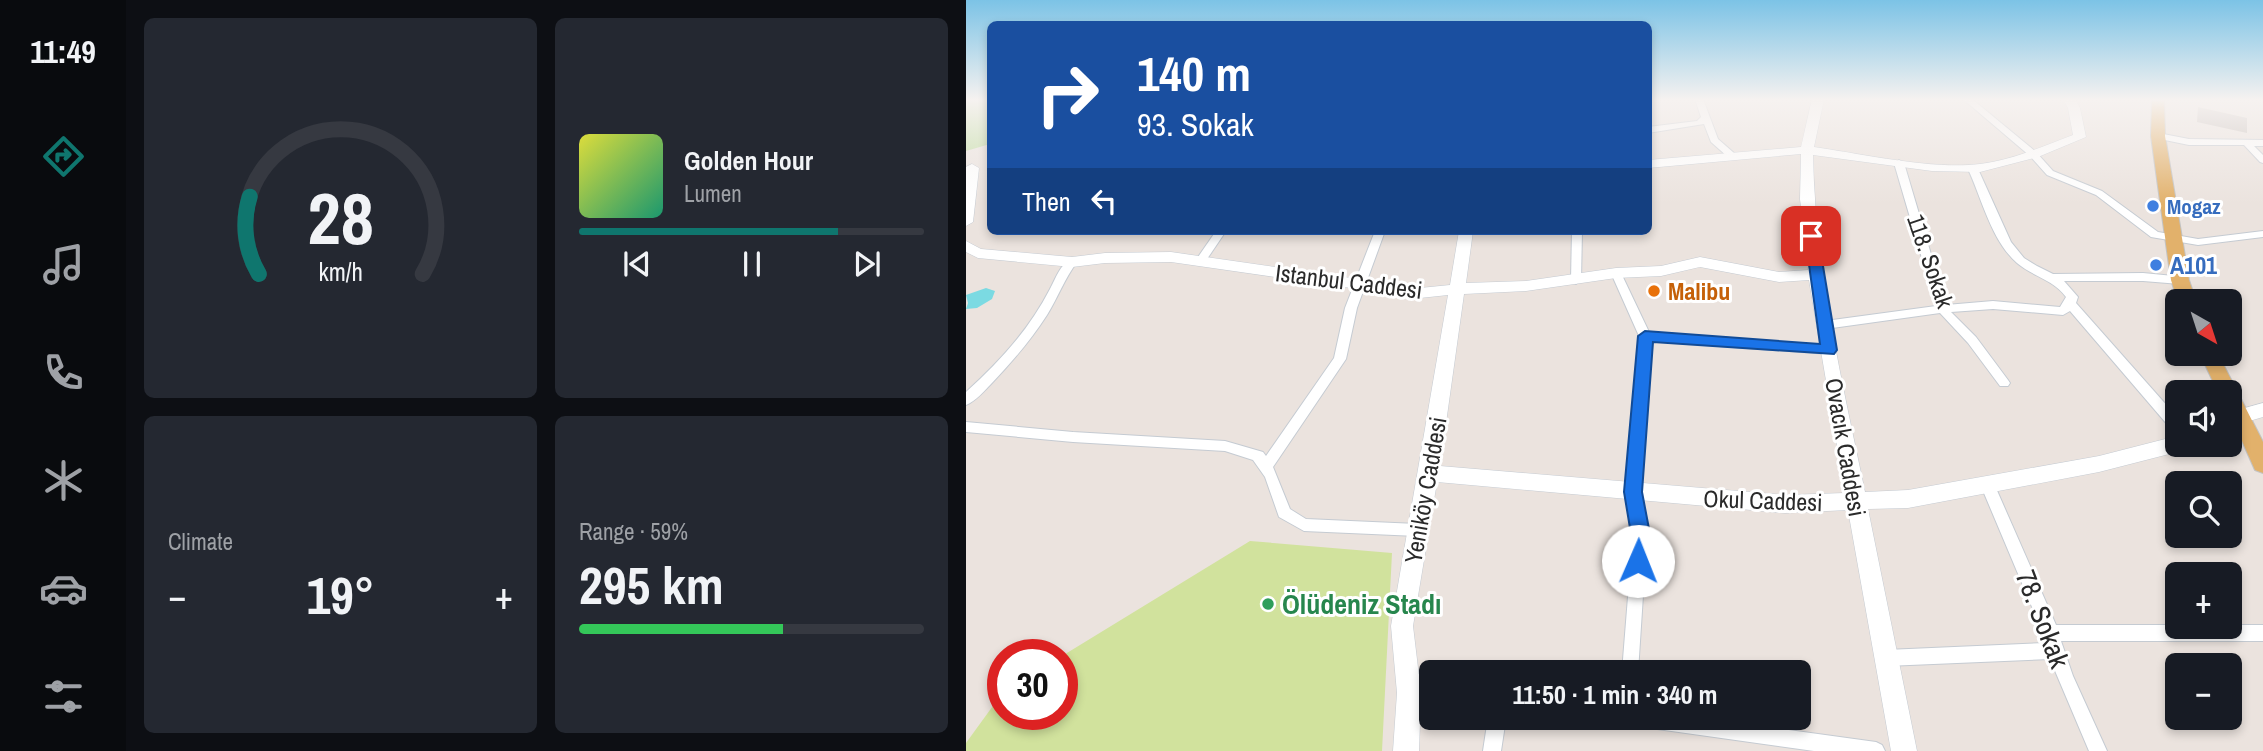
<!DOCTYPE html>
<meta charset="utf-8">
<style>
:root{--surface:#171b24;--page:#242831;--text:#f1f3f6;--muted:#9ea1a6;--line:#363941;--accent:#0f766e}
body{margin:0;font-family:"Archivo Narrow",sans-serif;background:var(--page);color:var(--text);height:100vh;display:flex;flex-direction:column;font-size:26px;white-space:nowrap}
*{box-sizing:border-box;margin:0}
p{font-size:23px;color:var(--muted)}
.icon{flex:none;width:38px;height:38px;fill:none;stroke:currentColor;stroke-width:2;stroke-linecap:round;stroke-linejoin:round}
.map{position:relative;flex:1;overflow:hidden}
.drawer{display:flex;flex-direction:column;gap:18px;padding:18px;background:#0d0f14;width:840px}
.drawer>*{flex:none}
.top-card{position:absolute;left:21px;top:21px;width:665px;height:214px;border-radius:10px;box-shadow:0 4px 10px #0003;background:#1a4fa0;color:#fff;overflow:hidden}
.needle{width:46px;rotate:141deg}
.controls{position:absolute;left:1199px;top:289px;display:grid;gap:14px}
.controls a{display:grid;place-items:center;width:77px;height:77px;border-radius:10px;background:var(--surface);box-shadow:0 4px 10px #0003;font-size:35px}
.speed{position:absolute;left:21px;top:639px;display:flex;gap:14px;font-size:35px;font-weight:700;text-align:center}
.speed>*{display:grid;place-content:center;width:91px;height:91px;border-radius:50%;background:var(--surface);box-shadow:0 4px 10px #0003;line-height:1}
.speed .limit{border:10px solid #d22;background:#fff;color:#111}
.pin{position:absolute;display:grid;place-items:center;width:60px;height:60px;color:#fff;margin:-30px;border-radius:14px;box-shadow:0 4px 10px #0006}
.me{position:absolute;width:77px;margin:-38px;rotate:1deg;stroke-linejoin:round;filter:drop-shadow(0 0 5px #0008)}
.turn{display:flex;align-items:center;gap:24px;height:147px;padding:0 35px;font-size:32px}
.turn .icon{width:91px;height:91px;stroke-width:2.5}
.turn b{display:block;font-size:49px;line-height:60px}
.then{display:flex;align-items:center;height:66px;padding:0 35px;background:#0003;gap:14px;font-size:26px}
.big{font-size:52px;font-weight:800;line-height:1.1}
.drawer .card{flex:1;display:flex;flex-direction:column;justify-content:center;gap:10px;min-width:0;padding:0 24px;border-radius:10px;background:var(--page)}
.drawer .dial{align-items:center;gap:0}
.dial svg{height:182px;overflow:visible;fill:none;stroke:var(--line);stroke-width:7;stroke-linecap:round;text-anchor:middle}
.dial text{fill:var(--text);stroke:none}
.song{display:flex;align-items:center;gap:21px}
.cover{width:84px;height:84px;border-radius:10px;background:linear-gradient(135deg,hsl(60 70% 55%),hsl(160 70% 35%))}
.played{height:7px;border-radius:4px;background:linear-gradient(90deg,var(--accent) 75%,var(--line) 75%)}
.keys{display:flex;justify-content:space-around;direction:ltr}
.heat{display:flex;justify-content:space-between;align-items:center;font-size:38px;direction:ltr}
.charge{height:10px;border-radius:5px;background:linear-gradient(90deg,#34c759 59%,var(--line) 0)}
.drawer .tiles{flex:1;display:grid;gap:18px;grid-template-columns:repeat(2,1fr)}
.trip{position:absolute;left:453px;top:660px;width:392px;height:70px;border-radius:10px;background:var(--surface);box-shadow:0 4px 10px #0003;font-weight:800;line-height:70px;text-align:center}
main{display:flex;flex:1;min-height:0}
.dock{display:flex;flex-direction:column;width:126px;justify-content:space-around;align-items:center;background:#090b0e;color:var(--muted)}
.dock .icon{width:49px;height:49px}
.dock .active{color:var(--accent)}
.dock b{font-size:32px;color:var(--text)}
.map>svg:first-child{display:block}
.green{fill:#bfdca0}
.pitch{fill:#d1e29d}
.water{fill:#7bdae2}
.building{fill:#c4beb9}
.lines{fill:none;stroke-linecap:round;stroke-linejoin:round}
.street-casing{stroke:#c5cbd2;stroke-width:2}
.secondary-casing{stroke:#c5cbd2;stroke-width:1}
.primary-casing{stroke:#c3c3c3;stroke-width:2}
.street{fill:#fff;fill-rule:evenodd}
.secondary{fill:#fff;fill-rule:evenodd}
.primary{fill:#e2b16b;fill-rule:evenodd}
.route{fill:#1a73e8;stroke:#114b97;stroke-width:2}
.shop-dot{fill:#3f7fe0;stroke:#fff;stroke-width:2.5}
.food-dot{fill:#e8710a;stroke:#fff;stroke-width:2.5}
.leisure-dot{fill:#2e9e5b;stroke:#fff;stroke-width:2.5}
.labels{text-anchor:middle;dominant-baseline:central;stroke-width:6;stroke-linejoin:round;paint-order:stroke}
.far-shop-label{font-size:21px;font-weight:bold;fill:#366cbe;stroke:#fff;text-anchor:start}
.street-label{font-size:24px;fill:#2a2a2a;stroke:#fff}
.shop-label{font-size:24px;font-weight:bold;fill:#366cbe;stroke:#fff;text-anchor:start}
.food-label{font-size:24px;font-weight:bold;fill:#c56008;stroke:#fff;text-anchor:start}
.near-leisure-label{font-size:28px;font-weight:bold;fill:#27864d;stroke:#fff;text-anchor:start}
.near-street-label{font-size:28px;fill:#2a2a2a;stroke:#fff}
</style>
<main>
<nav class="dock">
<b>11:49</b>
<svg class="icon active" aria-label="directions" viewBox="0 0 24 24"><path d="M12 3l9 9-9 9-9-9zM9 14v-3h6M13 9l2 2-2 2"/></svg>
<svg class="icon" aria-label="music" viewBox="0 0 24 24"><path d="M9 18V5l10-2v13"/><circle cx="6" cy="18" r="3"/><circle cx="16" cy="16" r="3"/></svg>
<svg class="icon" aria-label="phone" viewBox="0 0 24 24"><path d="M5 4h4l2 5-3 2q2 4 5 5l2-3 5 2v4C11 20 4 13 5 4z"/></svg>
<svg class="icon" aria-label="climate" viewBox="0 0 24 24"><path d="M12 3v18M4 7l16 10M4 17L20 7"/></svg>
<svg class="icon" aria-label="car" viewBox="0 0 24 24"><path d="M5 17H2v-5l4-1 3-4h7l3 4 3 1v5h-3M9 17h6M6 11h13"/><circle cx="7" cy="17" r="2"/><circle cx="17" cy="17" r="2"/></svg>
<svg class="icon" aria-label="filters" viewBox="0 0 24 24"><path d="M4 7h16M4 17h16"/><circle cx="9" cy="7" r="2"/><circle cx="15" cy="17" r="2"/></svg>
</nav>
<section class="drawer">
<div class="tiles">
<div class="card dial"><svg viewBox="0 0 100 80">
<path d="M14 69A42 42 0 1 1 86 69"/>
<path d="M14 69A42 42 0 0 1 10 35" stroke="#0f766e"/>
<text x="50" y="56" font-size="32" font-weight="700">28</text>
<text x="50" y="72" font-size="11">km/h</text>
</svg></div>
<div class="card">
<div class="song"><i class="cover"></i><div><b>Golden Hour</b><p>Lumen</p></div></div>
<div class="played"></div>
<div class="keys"><svg class="icon" aria-label="previous" viewBox="0 0 24 24"><path d="M18 5L8 12l10 7zM5 5v14"/></svg><svg class="icon" aria-label="pause" viewBox="0 0 24 24"><path d="M8 5v14M16 5v14"/></svg><svg class="icon" aria-label="next" viewBox="0 0 24 24"><path d="M6 5l10 7-10 7zM19 5v14"/></svg></div>
</div>
<div class="card"><p>Climate</p>
<div class="heat"><a>−</a><b class="big">19°</b><a>+</a></div>
</div>
<div class="card"><p>Range · 59%</p><b class="big">295 km</b><div class="charge"></div></div>
</div>
</section>
<div class="map">
<svg width="1297" height="751" viewBox="0 0 1297 751">
<rect width="100%" height="100%" fill="#ebe3de"/>
<!-- green -->
<polygon class="green" points="0,99 24,99 24,144 0,151"/>
<!-- pitch -->
<polygon class="pitch" points="284,541 426,553 416,751 0,751 0,743 37,692 37,714 96,714 96,656"/>
<!-- water -->
<polygon class="water" points="20,288 29,291 26,299 11,308 0,309 2,303 0,295"/>
<!-- building -->
<polygon class="building" points="1232,107 1281,118 1281,133 1231,122"/>
<g class="lines">
<!-- street casing -->
<g class="street-casing">
<g id="street">
<polygon points="729,99 737,99 752,139 768,153 768,157 762,157 745,142 738,124 682,133 682,127 731,121 735,117"/>
<polygon points="997,99 1006,99 1070,152 1087,171 1136,191 1192,232 1232,239 1297,231 1297,237 1232,245 1185,237 1130,195 1081,175 1064,156"/>
<polygon points="1192,133 1223,139 1297,140 1297,146 1288,146 1297,155 1297,163 1294,162 1278,145 1223,145 1189,138 1188,136"/>
<path d="M933 160 938 163 980 305 1027 301 1094 307 1100 297C1088 280 1066 276 1051 263 1025 240 1016 199 1002 169L1007 166 1012 169 1045 242 1058 258 1071 266 1087 274 1177 273 1218 277 1219 280 1214 284 1177 281H1098L1112 297 1110 303 1211 417V431L1206 430 1104 311 1097 315 1027 309 985 312 1010 337 1042 380 1044 383 1042 386H1034L1002 343 974 313 859 329 855 328 853 325 855 322 859 321 970 306 928 163Z"/>
<polygon points="250,231 260,231 239,262 231,262 230,260"/>
<polygon points="409,231 419,231 391,308 380,359 307,467 324,509 340,519 451,524 456,525 458,530 456,535 451,536 338,531 313,517 299,477 287,460 259,451 107,442 0,432 0,422 107,432 259,441 297,452 300,456 368,358 379,308"/>
<polygon points="606,231 616,231 615,280 610,284 605,280"/>
<path d="M106 259 111 262C99 278 92 297 81 315 65 340 46 362 25 384 18 391 10 401 0 405V392C33 362 63 330 84 289 90 278 94 264 106 259Z"/>
<polygon points="650,269 655,273 683,332 863,346 869,350 863,354 685,341 674,492 681,534 672,672 656,672 667,534 660,492 673,336 645,273"/>
<polygon points="1022,480 1027,482 1029,486 1090,625 1297,625 1297,641 1095,641 1107,676 1141,751 1123,751 1084,659 920,666 914,664 912,658 914,652 920,650 1080,643 1077,633 1015,486 1017,482"/>
<polygon points="466,673 466,689 442,691 436,689 434,683 436,677 442,675"/>
<polygon points="522,718 540,718 535,751 517,751"/>
<polygon points="668,718 735,718 910,742 916,745 919,751 848,751 677,727 671,724"/>
</g>
</g>
<!-- secondary casing -->
<g class="secondary-casing">
<g id="secondary">
<path d="M846 99H858L848 147C897 154 967 170 1014 164 1046 160 1078 146 1107 135L1102 108 1097 99H1109L1114 108 1120 137 1072 157 1014 172 966 171 847 155C849 268 876 381 899 492L942 490 1133 456 1211 436V444H1220L1218 449 1211 452 1133 472 942 508 902 509 951 751H925L882 510 819 513 471 482 447 626 455 693 453 751H427L431 693 425 626 482 295 454 298 205 262 139 263 106 267 12 258 0 252V241L15 249 106 257 139 253 205 252 454 288 484 285 493 231H507L500 283 560 281 650 268 695 266 734 257 813 272 842 270 834 199 835 154 682 168V160L835 147ZM734 267 813 282 843 280 879 493 819 495 474 466 498 294 560 291 650 278 695 276Z"/>
<polygon points="6,164 13,168 7,222 0,226 0,167"/>
<polygon points="1297,403 1297,417 1280,422 1287,424 1289,429 1287,434 1264,440 1264,426 1274,423 1268,421 1265,416 1268,411"/>
</g>
</g>
<!-- primary casing -->
<g class="primary-casing">
<g id="primary">
<polygon points="1186,99 1198,99 1199,136 1223,280 1230,301 1212,301 1205,280 1185,136"/>
<polygon points="1234,354 1252,354 1297,442 1297,473 1289,470 1264,414 1264,392 1252,392"/>
</g>
</g>
<!-- street -->
<use href="#street" class="street"/>
<!-- secondary -->
<use href="#secondary" class="secondary"/>
<!-- primary -->
<use href="#primary" class="primary"/>
</g>
<!-- sky -->
<linearGradient id="sky" x2="0" y2="1"><stop stop-color="#7cc3e6"/><stop offset="0.49" stop-color="#f6f2f0"/><stop offset="1" stop-color="#f6f2f0" stop-opacity="0"/></linearGradient>
<rect width="1297" height="204" fill="url(#sky)"/>
<!-- route -->
<polygon class="route" points="845,231 852,236 871,350 868,354 687,342 676,492 684,534 679,568 672,570 665,568 662,561 665,534 658,492 672,336 679,331 854,344 839,236"/>
<!-- markers -->
<g class="shop-dot">
<circle cx="1187" cy="206" r="7"/>
<circle cx="1190" cy="265" r="7"/>
</g>
<circle class="food-dot" cx="688" cy="291" r="7"/>
<circle class="leisure-dot" cx="302" cy="604" r="7"/>
<g class="labels">
<!-- far-shop labels -->
<g class="far-shop-label">
<text x="1201" y="206">Mogaz</text>
</g>
<!-- street labels -->
<g class="street-label">
<text transform="translate(965 261) rotate(71)">118. Sokak</text>
<text transform="translate(383 281) rotate(7)">Istanbul Caddesi</text>
<text transform="translate(880 447) rotate(80)">Ovacık Caddesi</text>
<text transform="translate(459 490) rotate(-80)">Yeniköy Caddesi</text>
<text transform="translate(797 500) rotate(2)">Okul Caddesi</text>
</g>
<!-- shop labels -->
<g class="shop-label">
<text x="1204" y="265">A101</text>
</g>
<!-- food labels -->
<g class="food-label">
<text x="702" y="291">Malibu</text>
</g>
<!-- near-leisure labels -->
<g class="near-leisure-label">
<text x="316" y="604">Ölüdeniz Stadı</text>
</g>
<!-- near-street labels -->
<g class="near-street-label">
<text transform="translate(1077 619) rotate(69)">78. Sokak</text>
</g>
</g>
</svg>
<div class="controls">
<a><svg class="needle" viewBox="-14 -14 28 28"><path d="M0-13l5 13h-10z" fill="#e53935"/><path d="M0 13l5-13h-10z" fill="#9ea1a6"/></svg></a>
<a><svg class="icon" aria-label="sound" viewBox="0 0 24 24"><path d="M4 9h4l5-4v14l-5-4H4zM17 9q2 3 0 6"/></svg></a>
<a><svg class="icon" aria-label="search" viewBox="0 0 24 24"><circle cx="10" cy="10" r="6"/><path d="M15 15l6 6"/></svg></a>
<a>+</a>
<a>−</a>
</div>
<div class="speed"><div class="limit">30</div></div>
<div class="pin" style="left:845px;top:236px;background:#d93025"><svg class="icon" aria-label="arrive" viewBox="0 0 24 24"><path d="M6 21V4h12l-3 4 3 4H6"/></svg></div>
<svg class="me" style="left:672px;top:561px" viewBox="-20 -20 40 40"><circle r="19" fill="#fff"/><path d="M0-13L10 11 0 6-10 11z" fill="#1a73e8"/></svg>
<div class="trip">11:50 · 1 min · 340 m</div>
<div class="top-card">
<div class="turn"><svg class="icon" aria-label="right" viewBox="0 0 24 24"><path d="M7 20v-9h11M14 6l5 5-5 5"/></svg><div><b>140 m</b>93. Sokak</div></div>
<div class="then">Then<svg class="icon" aria-label="left" viewBox="0 0 24 24"><path d="M17 20v-9H6M10 6l-5 5 5 5"/></svg></div>
</div>
</div>
</main>
